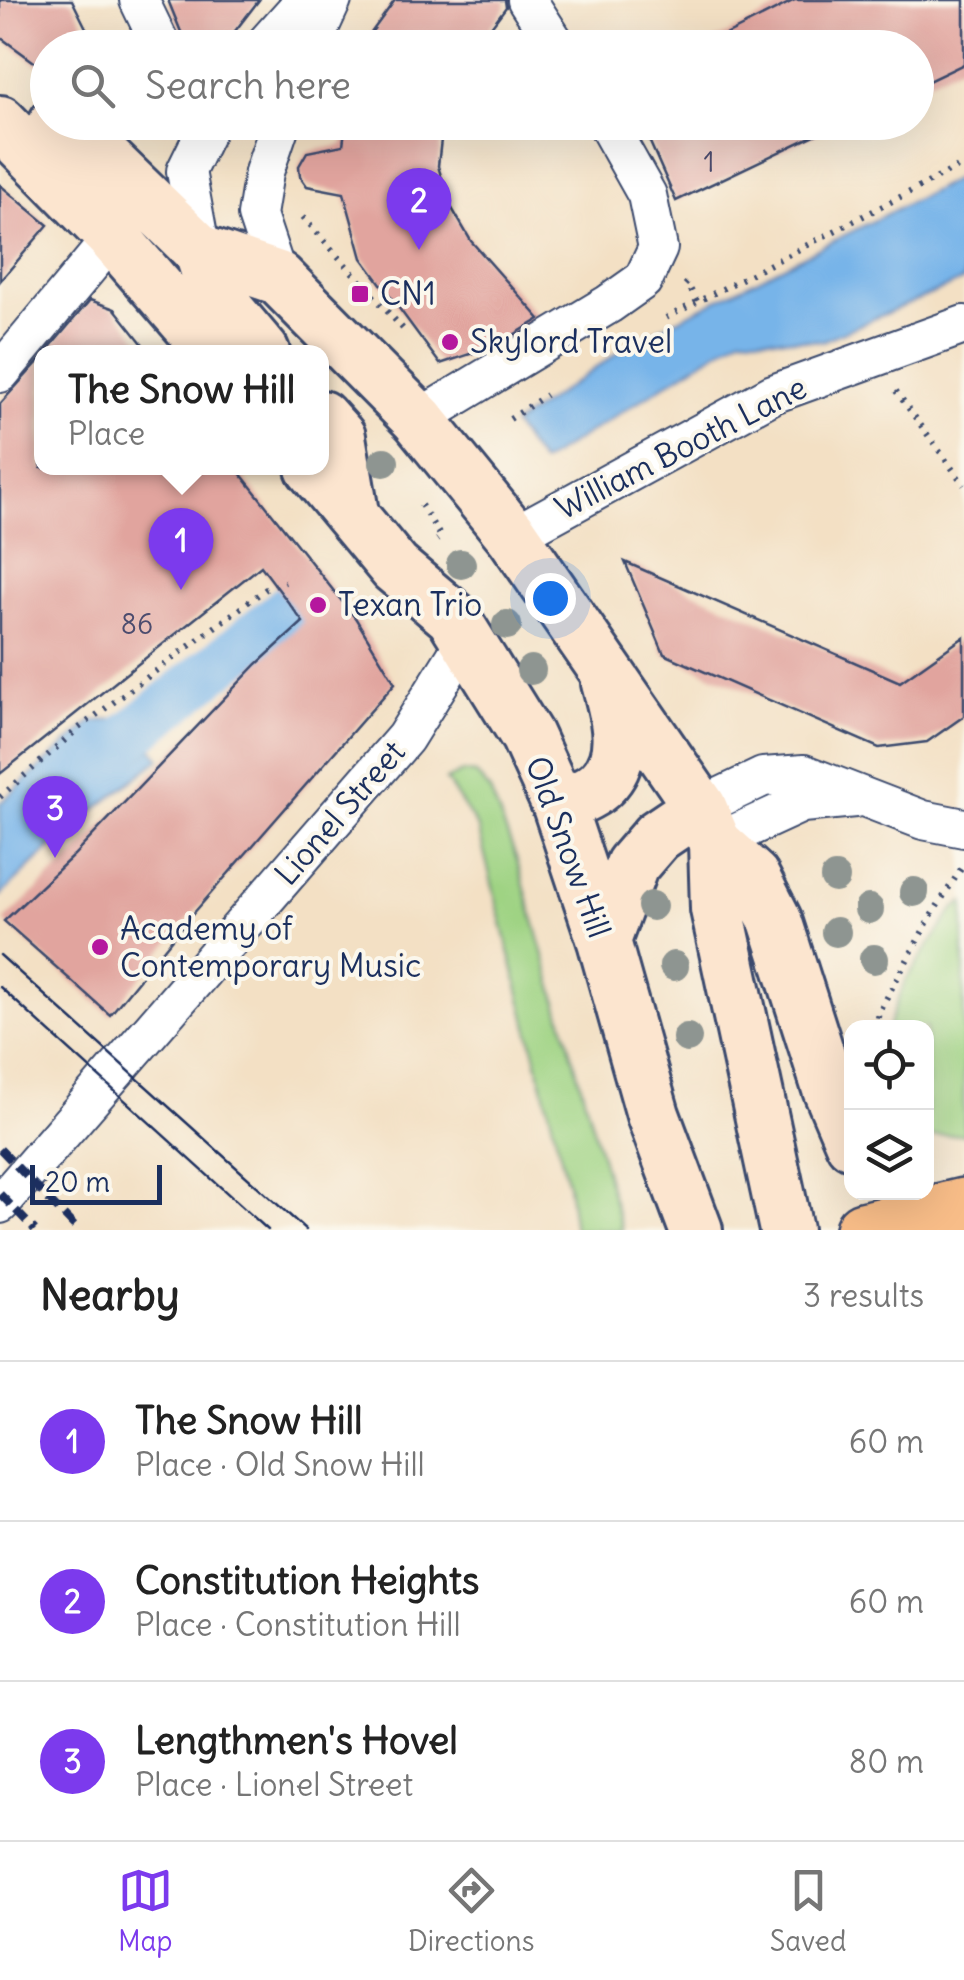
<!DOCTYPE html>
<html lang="en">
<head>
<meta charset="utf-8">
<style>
	body { margin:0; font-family:Delius,sans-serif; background:#f2f2f2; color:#222 }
	.controls { position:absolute; right:30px; bottom:30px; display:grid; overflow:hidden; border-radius:20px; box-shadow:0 10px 40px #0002 }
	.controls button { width:90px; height:90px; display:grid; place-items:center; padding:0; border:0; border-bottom:2px solid #e0e0e0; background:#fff; color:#222; font:50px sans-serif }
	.scale { position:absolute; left:30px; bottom:25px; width:132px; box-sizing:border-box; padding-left:10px; border:5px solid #1b2f5e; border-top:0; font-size:28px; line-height:35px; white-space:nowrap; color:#1b2f5e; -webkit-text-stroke:8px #fbf7ec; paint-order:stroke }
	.you { position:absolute; left:550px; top:598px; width:35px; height:35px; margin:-25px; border:8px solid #fff; border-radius:50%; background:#1a73e8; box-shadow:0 0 0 15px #1a73e833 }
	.badge { display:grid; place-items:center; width:65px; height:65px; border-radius:50%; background:#7c3aed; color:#fff; font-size:32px; font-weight:700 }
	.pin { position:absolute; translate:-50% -82px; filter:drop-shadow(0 2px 5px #0008) }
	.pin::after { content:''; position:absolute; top:52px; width:35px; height:30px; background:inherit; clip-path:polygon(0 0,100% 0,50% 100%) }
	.popup { position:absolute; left:34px; top:345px; width:295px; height:130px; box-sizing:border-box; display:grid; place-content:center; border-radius:20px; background:#fff; filter:drop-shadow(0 2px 8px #0005); font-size:32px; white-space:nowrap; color:#767676 }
	.popup b { font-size:38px; color:#222 }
	.popup::after { content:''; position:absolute; left:50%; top:100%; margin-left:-20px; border:20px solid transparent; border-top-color:#fff }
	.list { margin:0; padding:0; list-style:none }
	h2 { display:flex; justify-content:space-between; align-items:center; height:130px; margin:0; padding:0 40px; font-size:42px }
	h2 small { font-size:32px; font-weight:400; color:#767676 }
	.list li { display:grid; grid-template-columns:65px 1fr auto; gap:30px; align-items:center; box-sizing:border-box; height:160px; padding:0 40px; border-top:2px solid #e0e0e0 }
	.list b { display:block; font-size:38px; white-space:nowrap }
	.list p { margin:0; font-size:32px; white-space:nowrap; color:#767676 }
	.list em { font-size:32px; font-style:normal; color:#767676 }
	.icon { flex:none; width:55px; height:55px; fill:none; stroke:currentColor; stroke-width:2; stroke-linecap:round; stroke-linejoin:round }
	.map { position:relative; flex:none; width:964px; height:1230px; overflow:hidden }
	.search { position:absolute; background:#fff; box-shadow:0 10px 40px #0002; left:30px; right:30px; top:30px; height:110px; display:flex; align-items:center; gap:25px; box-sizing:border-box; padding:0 35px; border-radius:55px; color:#767676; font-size:38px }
	.sheet { height:610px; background:#fff }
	nav { display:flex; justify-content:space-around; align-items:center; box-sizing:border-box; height:140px; border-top:2px solid #e0e0e0; background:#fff; font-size:28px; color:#767676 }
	nav a { display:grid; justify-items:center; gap:5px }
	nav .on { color:#7c3aed }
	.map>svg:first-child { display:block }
	.green { fill:#9fd383; stroke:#5d8170; stroke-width:2.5 }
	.water { fill:#77b4e9; stroke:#4972a4; stroke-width:2.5 }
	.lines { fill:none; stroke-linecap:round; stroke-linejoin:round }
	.canal { stroke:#77b4e9; stroke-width:48 }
	.building { fill:#e1a49e }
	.minor-casing { stroke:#3b4a6d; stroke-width:42 }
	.secondary-casing { stroke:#3b4a6d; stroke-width:58 }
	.trunk-casing { stroke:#3b4a6d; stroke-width:60 }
	.path { stroke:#3b4a6d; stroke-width:6; stroke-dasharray:2.5 8; stroke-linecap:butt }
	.minor { stroke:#fff; stroke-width:38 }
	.secondary { stroke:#fce5cf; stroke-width:52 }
	.trunk { stroke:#f8bd88; stroke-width:55 }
	.tram { stroke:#1b2f5e; stroke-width:2.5 }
	.rail { stroke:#1b2f5e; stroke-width:8; stroke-dasharray:15 8; stroke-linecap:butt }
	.tree { fill:#8e9591 }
	.poi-dot { fill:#b5179e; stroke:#fbf7ec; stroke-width:4 }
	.labels { text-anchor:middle; stroke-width:8; stroke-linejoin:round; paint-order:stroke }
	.number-label { font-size:28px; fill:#4c4c6e }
	.poi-label { font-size:32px; fill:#1b2f5e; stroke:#fbf7ec; text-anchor:start }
	.street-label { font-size:32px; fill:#1b2f5e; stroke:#fbf7ec }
</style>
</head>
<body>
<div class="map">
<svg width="964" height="1230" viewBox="0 0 964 1230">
	<rect width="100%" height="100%" fill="#fbf7ec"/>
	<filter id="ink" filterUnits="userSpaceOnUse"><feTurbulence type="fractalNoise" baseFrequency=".01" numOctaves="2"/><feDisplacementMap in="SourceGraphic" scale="20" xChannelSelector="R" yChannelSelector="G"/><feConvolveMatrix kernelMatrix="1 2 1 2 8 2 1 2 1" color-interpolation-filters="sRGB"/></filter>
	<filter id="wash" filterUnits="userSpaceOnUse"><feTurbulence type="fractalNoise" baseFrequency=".0048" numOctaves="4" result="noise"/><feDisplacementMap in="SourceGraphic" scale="40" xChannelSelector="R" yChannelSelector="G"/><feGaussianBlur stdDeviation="2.25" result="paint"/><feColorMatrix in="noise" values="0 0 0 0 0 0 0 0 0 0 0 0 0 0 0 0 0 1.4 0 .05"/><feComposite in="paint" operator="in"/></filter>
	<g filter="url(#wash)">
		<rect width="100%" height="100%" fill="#f3e0c4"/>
		<path class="green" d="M462,772l14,2 14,17 26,66 106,373h-48l-6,-45 -90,-357 -32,-48z
			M964,902v232l-37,3 -1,-109 -38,-1 17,-46 49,-72z"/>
		<path class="water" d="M964,175v105l-142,61 -80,-5 -201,127 -28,-38 122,-84z
			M154,714l-22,39 3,8 17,-13 8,11 -92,72 -68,65v-93l91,-81z"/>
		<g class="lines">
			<path class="canal" d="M106,755l194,-156"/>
		</g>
		<g id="blocks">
			<path class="building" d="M0,0h72l24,48h-48v24l-48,-35z
				M168,0h91l-34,44 -19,4h-7l-18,-16z
				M395,0h110l1,7 -31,41h-115z
				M795,0h169v64l-48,23v-39h-216z
				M346,122h97l-5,44 12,39 21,36 69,78 -43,26 -57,19 -78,-106 -18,-65 -37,-7 -7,-10 -1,-10 8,-14 36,-7z
				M641,122h201l-166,79z
				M0,185l48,40 -48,56z
				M90,300l25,9 34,43h-103z
				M41,359v109h195l120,151 39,64 -210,240 -75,92 -106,-94 70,-66 183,-191 46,-42 -42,-56 -261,208v-370z
				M625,562l275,120 64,-45v79l-37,26 -48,6 -215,-94z"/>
		</g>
	</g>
	<g filter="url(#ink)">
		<use href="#blocks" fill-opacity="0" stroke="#3b4a6d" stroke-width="2.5"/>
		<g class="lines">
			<g class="minor-casing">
				<path id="minor" d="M139,0l23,48
					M527,0l31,48
					M262,48l43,-48
					M310,48l22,-48
					M201,252l-15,-81 24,-49
					M278,278l-21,-63 7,-43 17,-50
					M0,373l113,-136
					M418,419l191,-115 34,-24 15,-32 -11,-53 -41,-73
					M513,536l260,-142 191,-69
					M700,807l63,-30 41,-3 119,46 41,8
					M715,843l87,-40 53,-5
					M0,1204l405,-466 63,-101"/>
			</g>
			<g class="secondary-casing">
				<path id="secondary" d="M0,122l113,115 100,115
					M56,122l45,33 100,97 77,26 140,141 95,117 187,271 15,36 2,66 69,321
					M201,252l14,43 48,57
					M321,417l18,20 13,76
					M312,468l83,100 58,49 74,119 32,70 45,135 49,174 43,115
					M559,806c13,-6 33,-12 43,-23 27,-27 15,-68 6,-100
					M715,843l38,34 22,43 54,169 23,54
					M604,941l28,-76 25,-29 43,-29"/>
			</g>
			<g class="trunk-casing">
				<path id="trunk" d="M863,1230l101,-24"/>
			</g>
			<path class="path" d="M303,217l101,113
				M685,285l2,-2 10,18
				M666,318l298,-154
				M896,391l68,94
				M510,419l36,-24
				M421,505l20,32 -4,3
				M0,797l79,-69 187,-139 19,-7
				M876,1028l3,-16 52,-96 30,-47"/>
			<use href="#minor" class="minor"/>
			<use href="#secondary" class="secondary"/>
			<use href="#trunk" class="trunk"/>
			<path class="tram" d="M0,955l306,275
				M0,987l268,243"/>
			<path class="rail" d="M0,1149l78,81
				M0,1194l35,36"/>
		</g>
		<g class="tree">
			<circle cx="384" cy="462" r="15"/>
			<circle cx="461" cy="564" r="15"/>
			<circle cx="507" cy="625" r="15"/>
			<circle cx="531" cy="670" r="15"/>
			<circle cx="835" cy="878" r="15"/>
			<circle cx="914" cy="892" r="15"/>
			<circle cx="652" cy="906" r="15"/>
			<circle cx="869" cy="909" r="15"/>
			<circle cx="836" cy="932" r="15"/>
			<circle cx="874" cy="959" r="15"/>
			<circle cx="674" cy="966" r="15"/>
			<circle cx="687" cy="1038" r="15"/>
		</g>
	</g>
	<g class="poi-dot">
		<rect x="350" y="284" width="20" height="20" rx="5"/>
		<circle cx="450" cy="342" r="10"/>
		<circle cx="318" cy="605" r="10"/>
		<circle cx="100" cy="947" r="10"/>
	</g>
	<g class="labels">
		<g class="number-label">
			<text x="709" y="172">1</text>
			<text x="137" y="634">86</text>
		</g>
		<g class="poi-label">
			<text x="380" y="305">CN1</text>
			<text x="470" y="353">Skylord Travel</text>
			<text x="338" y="616">Texan Trio</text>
			<text x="120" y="940">Academy of<tspan x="120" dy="37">Contemporary Music</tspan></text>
		</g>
		<g class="street-label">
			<text transform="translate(681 448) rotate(-27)" y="11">William Booth Lane</text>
			<text transform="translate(340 813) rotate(-49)" y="11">Lionel Street</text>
			<text transform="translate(568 847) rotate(70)" y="11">Old Snow Hill</text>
		</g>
	</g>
</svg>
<div class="controls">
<button><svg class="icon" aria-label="locate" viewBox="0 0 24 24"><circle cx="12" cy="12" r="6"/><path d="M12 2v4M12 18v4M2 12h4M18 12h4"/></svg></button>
<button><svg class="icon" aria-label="layers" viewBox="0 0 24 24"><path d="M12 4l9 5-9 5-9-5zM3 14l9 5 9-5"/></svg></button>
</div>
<div class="scale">20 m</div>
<div class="you"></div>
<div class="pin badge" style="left:181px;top:590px">1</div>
<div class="popup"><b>The Snow Hill</b>Place</div>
<div class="pin badge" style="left:419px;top:250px">2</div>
<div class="pin badge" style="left:55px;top:858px">3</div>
<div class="search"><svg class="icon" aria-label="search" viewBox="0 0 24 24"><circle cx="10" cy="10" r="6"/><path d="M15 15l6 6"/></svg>Search here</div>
</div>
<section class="sheet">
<h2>Nearby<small>3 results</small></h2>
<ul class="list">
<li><span class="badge">1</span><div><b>The Snow Hill</b><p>Place · Old Snow Hill</p></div><em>60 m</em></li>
<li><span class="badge">2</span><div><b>Constitution Heights</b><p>Place · Constitution Hill</p></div><em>60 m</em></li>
<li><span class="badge">3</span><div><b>Lengthmen's Hovel</b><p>Place · Lionel Street</p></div><em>80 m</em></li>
</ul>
</section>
<nav>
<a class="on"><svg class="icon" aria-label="map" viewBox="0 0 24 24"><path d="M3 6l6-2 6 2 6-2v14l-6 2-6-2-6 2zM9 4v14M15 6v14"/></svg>Map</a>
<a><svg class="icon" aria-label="directions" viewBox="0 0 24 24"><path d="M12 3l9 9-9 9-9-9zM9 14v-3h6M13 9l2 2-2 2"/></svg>Directions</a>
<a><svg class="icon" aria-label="saved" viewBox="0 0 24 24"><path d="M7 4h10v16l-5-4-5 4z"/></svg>Saved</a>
</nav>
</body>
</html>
